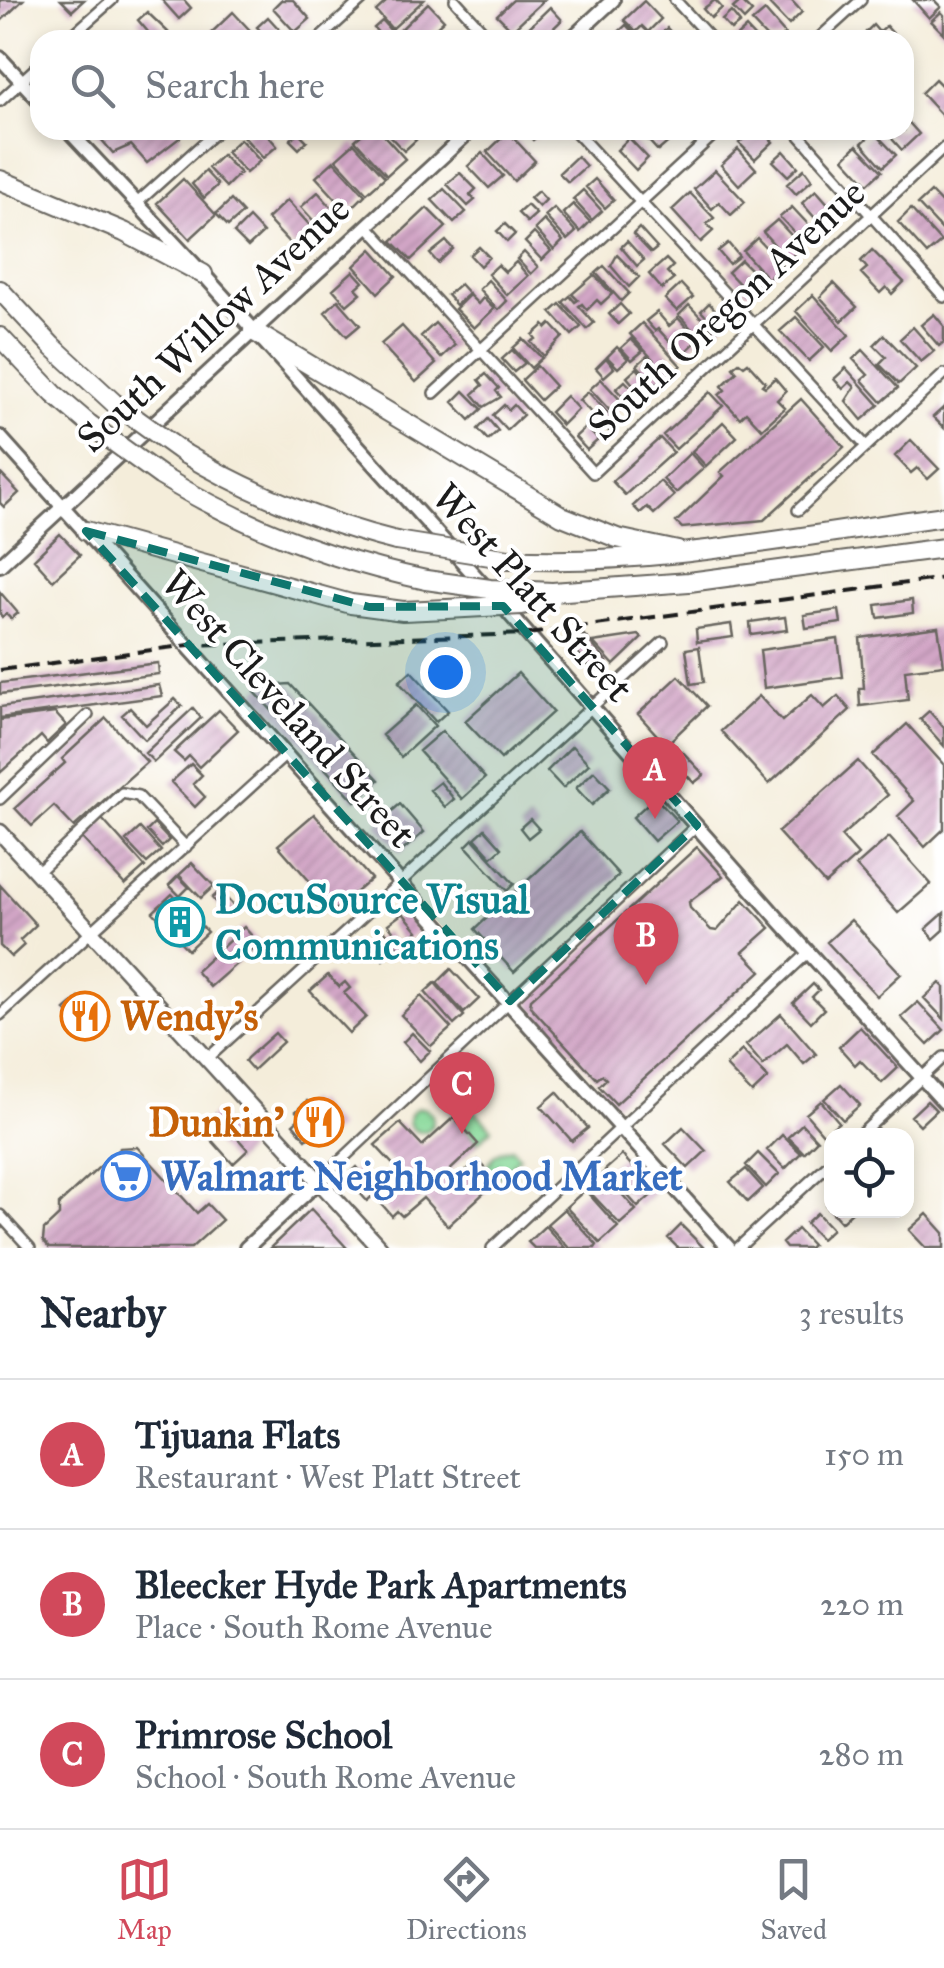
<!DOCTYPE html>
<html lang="en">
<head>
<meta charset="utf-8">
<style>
	body { margin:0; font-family:"IM FELL Great Primer",serif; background:#f6f6f7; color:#1f2937 }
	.controls { position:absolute; right:30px; bottom:30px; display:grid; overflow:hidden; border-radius:20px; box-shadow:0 5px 15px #0003 }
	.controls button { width:90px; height:90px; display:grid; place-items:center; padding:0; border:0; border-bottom:2px solid #e0e1e3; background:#fff; color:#1f2937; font:50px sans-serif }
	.you { position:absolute; left:445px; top:672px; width:35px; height:35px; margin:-25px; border:8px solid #fff; border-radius:50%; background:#1a73e8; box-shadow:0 0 0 15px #1a73e833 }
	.badge { display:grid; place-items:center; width:65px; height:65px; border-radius:50%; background:#d1495b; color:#fff; font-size:32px; font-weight:700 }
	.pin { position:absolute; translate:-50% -82px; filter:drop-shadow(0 2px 5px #0008) }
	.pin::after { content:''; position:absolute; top:52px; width:35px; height:30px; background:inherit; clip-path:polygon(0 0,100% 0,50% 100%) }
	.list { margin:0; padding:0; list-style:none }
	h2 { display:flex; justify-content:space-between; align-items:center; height:130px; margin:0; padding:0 40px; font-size:42px }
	h2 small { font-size:32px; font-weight:400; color:#747a83 }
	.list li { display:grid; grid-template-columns:65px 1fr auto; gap:30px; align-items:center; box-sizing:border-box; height:150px; padding:0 40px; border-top:2px solid #e0e1e3 }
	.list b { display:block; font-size:38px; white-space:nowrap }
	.list p { margin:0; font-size:32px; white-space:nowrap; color:#747a83 }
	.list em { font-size:32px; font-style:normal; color:#747a83 }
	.icon { flex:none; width:55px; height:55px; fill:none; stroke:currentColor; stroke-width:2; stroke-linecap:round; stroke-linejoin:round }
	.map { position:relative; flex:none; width:944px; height:1248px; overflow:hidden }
	.search { position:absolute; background:#fff; box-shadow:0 5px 15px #0003; left:30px; right:30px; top:30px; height:110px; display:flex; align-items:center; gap:25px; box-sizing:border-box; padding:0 35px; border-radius:30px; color:#747a83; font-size:38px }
	.sheet { height:580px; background:#fff }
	nav { display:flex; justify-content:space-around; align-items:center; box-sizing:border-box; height:140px; border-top:2px solid #e0e1e3; background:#fff; font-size:28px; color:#747a83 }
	nav a { display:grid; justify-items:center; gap:5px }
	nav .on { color:#d1495b }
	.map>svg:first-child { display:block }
	.grass { fill:url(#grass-tufts); stroke:#527a5b; stroke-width:2.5 }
	.building { fill:url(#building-hatch) }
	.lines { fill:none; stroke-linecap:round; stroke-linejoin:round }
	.street-casing { stroke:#68655e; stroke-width:14 }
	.secondary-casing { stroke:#68655e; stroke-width:18 }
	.primary-casing { stroke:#68655e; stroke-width:19 }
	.highway-casing { stroke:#68655e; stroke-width:22 }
	.street { stroke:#fff; stroke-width:9 }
	.secondary { stroke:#fff; stroke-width:12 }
	.primary { stroke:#fff; stroke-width:14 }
	.highway { stroke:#fff; stroke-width:18 }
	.rail { stroke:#1c1c1c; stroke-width:4; stroke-dasharray:15 8; stroke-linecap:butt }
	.highway-bridge-casing { stroke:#68655e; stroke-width:22; stroke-linecap:butt }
	.highway-bridge { stroke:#fff; stroke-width:18 }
	.marked { fill:#0f766e; fill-opacity:0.2; stroke:#0f766e; stroke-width:8; stroke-dasharray:20 12; stroke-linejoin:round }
	.labels { text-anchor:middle; stroke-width:8; stroke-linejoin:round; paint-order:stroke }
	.street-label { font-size:40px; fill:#1c1c1c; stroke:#fff }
	.culture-label { font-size:40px; font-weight:bold; fill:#0d838f; stroke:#fff; text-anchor:start }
	.food-label { font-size:40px; font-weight:bold; fill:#c56008; stroke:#fff; text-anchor:start }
	.shop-label { font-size:40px; font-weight:bold; fill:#366cbe; stroke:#fff; text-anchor:start }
</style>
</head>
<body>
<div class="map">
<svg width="944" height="1248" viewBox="0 0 944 1248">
	<defs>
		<pattern id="grass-tufts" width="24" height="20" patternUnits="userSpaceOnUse" patternTransform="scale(2.5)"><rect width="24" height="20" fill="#88d99a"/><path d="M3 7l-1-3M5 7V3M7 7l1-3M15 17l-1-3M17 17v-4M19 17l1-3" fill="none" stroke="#75ba84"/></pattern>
		<pattern id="building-hatch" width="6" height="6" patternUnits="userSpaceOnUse" patternTransform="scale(2.5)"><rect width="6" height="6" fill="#d2a6c6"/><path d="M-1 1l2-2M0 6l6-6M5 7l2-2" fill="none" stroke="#b48eaa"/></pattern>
	</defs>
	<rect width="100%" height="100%" fill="#fff"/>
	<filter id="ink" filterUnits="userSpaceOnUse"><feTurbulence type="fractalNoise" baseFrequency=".01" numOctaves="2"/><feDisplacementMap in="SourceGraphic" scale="20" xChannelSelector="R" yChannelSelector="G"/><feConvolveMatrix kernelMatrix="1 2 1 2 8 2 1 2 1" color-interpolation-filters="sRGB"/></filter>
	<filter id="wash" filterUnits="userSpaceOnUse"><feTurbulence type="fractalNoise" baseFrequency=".0048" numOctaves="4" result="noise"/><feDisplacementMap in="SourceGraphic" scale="40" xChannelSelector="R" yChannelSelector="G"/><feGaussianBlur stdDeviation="2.25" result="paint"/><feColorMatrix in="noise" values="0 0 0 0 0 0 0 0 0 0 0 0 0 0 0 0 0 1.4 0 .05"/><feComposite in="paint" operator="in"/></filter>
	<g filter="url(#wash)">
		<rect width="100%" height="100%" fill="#f4edda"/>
		<path class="grass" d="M467,1102l25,27 -14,13 -24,-28z
			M409 1120a12 12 0 1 1 24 0a12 12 0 1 1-24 0Z
			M512,1148l8,9 -23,21 -11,-9c4,-13 13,-18 26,-21z"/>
		<g id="blocks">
			<path class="building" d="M0,0h23l-23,22z
				M61,0h23l-12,11z
				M162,0h22l7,8 -12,11z
				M281,0h12l17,19 -15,13 -22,-24z
				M388,0h36l-32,29 -16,-18z
				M513,0h31l-32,30 -15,-15z
				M715,0l7,8 -11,10 -8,-9z
				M776,0h15l11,12 -13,13 -19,-20z
				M913,0h21l7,7 -12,11z
				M644,1l17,18 -13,13 -6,-6 -6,6 -12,-12z
				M741,1l11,11 -8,8 -11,-12z
				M428,3l16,17 -22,20h-21l-5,-6z
				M550,7l12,13 -21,20h-21l-2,-2z
				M765,11l20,23 -6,6h-10l-17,-18z
				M147,12l21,20 -9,8h-4l-17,-20z
				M233,12l26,28h-43l-6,-6z
				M731,12l9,11 -9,7 -9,-10z
				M941,12l3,3v19l-13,-13z
				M268,17l21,23h-20l-12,-13z
				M382,21l17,19h-14l-11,-12z
				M626,25l14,15h-30z
				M873,25l6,7 7,-6 13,14h-25l-8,-8z
				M667,28l11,12h-24z
				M746,28l11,12h-24z
				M935,79l9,9v30l-23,-25z
				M904,117l15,17 -17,16 -18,-20h20z
				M98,130h78l6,6 -35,27 -16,-18 -18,8 -18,-21z
				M250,130h13l14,16 -14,12 -20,-22z
				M367,130h12l26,29 -18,16 -32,-35z
				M384,130h22l10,10 -12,11z
				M524,130h21l-12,10z
				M639,130h37l3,3 -21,18z
				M753,130h9l11,12 -18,17 -16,-16z
				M298,132l9,9 -8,8 -9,-9z
				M508,132l27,29 -21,20 -27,-29z
				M874,132l22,23 -13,12 -21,-24z
				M629,138l19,20 -12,12 -19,-20z
				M240,139l20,22 -14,12 -20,-21z
				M354,143l31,34 -18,16 -31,-34z
				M857,145l25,26 -14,13 -24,-26z
				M738,149l18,20 -17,16 -18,-20z
				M784,151l14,16 -10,9 -15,-15z
				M482,153l21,23 -14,12 -21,-22z
				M222,155l18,18 -14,14 -18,-19z
				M577,156l9,10 -18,16 -9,-9z
				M334,161l31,34 -17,17 -32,-35z
				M804,169l8,11 -16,14 -9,-10z
				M715,170l30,32 -14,13 -12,-13 -7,7 -18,-20z
				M205,171l13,14 -14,13 -12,-14z
				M460,173l16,16 -6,6 5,5 -7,6 -21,-22z
				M183,179l33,36 -26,24 -33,-36z
				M595,179l19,21 -9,8 -19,-21z
				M444,189l22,23 -12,11 -22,-23z
				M583,190l19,21 -10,9 -19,-21z
				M816,190l20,23 -14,13 -20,-23z
				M538,191l8,9 -7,7 -9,-9z
				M318,192l22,25 -16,15 -23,-25z
				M931,192l13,14v26l-26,-28z
				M690,193l24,25 -7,6 6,7 -12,11 -29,-32z
				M231,200l12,13 -15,13 -12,-12z
				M287,200l27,30 -20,18 -27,-29z
				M573,204l17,18 -10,10 -17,-19z
				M527,205l9,9 -9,8 -9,-9z
				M792,207l24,26 -12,10 -24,-26z
				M427,208l19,19 -35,33 -19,-19z
				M554,208l22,24 -9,8 -22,-24z
				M911,209l30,33 -14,12 -29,-32z
				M249,218l14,15 -15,14 -14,-14z
				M544,220l19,21 -9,9 -19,-21z
				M777,220l25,27 -14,13 -25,-28z
				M505,224l10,10 -8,8 -10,-11z
				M639,228l18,20 -6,5 -18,-19z
				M534,233l17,18 -9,9 -17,-18z
				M757,238l25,27 -14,14 -25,-28z
				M446,241l7,8 -15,14 -8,-9z
				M627,241l17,19 -7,6 -16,-19z
				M728,243l11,13 -10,8 -11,-13z
				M479,247l10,10 -9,9 -10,-11z
				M372,249l24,27 -18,17 -24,-27z
				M872,250l32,32 -12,12 -6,-7 -6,6 -19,-20 6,-5 -6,-7z
				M524,252l14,15 -7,7 -14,-15z
				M617,255l22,22 -10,10 -18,-21z
				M666,259l7,7 -6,6 7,7 -12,10 -13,-15z
				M741,260l21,21 -13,13 -21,-22z
				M516,262l12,14 -21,19 -19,-21 10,-9 7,7z
				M604,266l25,27 -8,8 -25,-28z
				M353,271l10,11 -7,6 5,5 -14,12 -14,-16z
				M594,275l18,19 -11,10 -4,-4 -10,10 -5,-6 -3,2 15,17 -7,6 -24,-27 7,-6 5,6 3,-2 -6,-6z
				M488,280l19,21 -9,9 -19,-21z
				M834,283l23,24 -15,14 -22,-24z
				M460,284l9,10 -13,11 -9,-10z
				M681,284l12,13 -16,14 -12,-12z
				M469,295l9,9 5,-6 11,11 -20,19 -19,-19z
				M813,295l36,40 -17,16 -36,-40z
				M338,300l22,25 -13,11 -22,-24z
				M709,303l17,18 -8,8 -17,-18z
				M560,304l21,23 -9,8 -21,-23z
				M620,304l9,10 -11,10 -9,-10z
				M689,305l24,25 -11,10 -23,-25z
				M657,312l12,14 9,-8 20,22 -16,15 -24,-26 -3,2 -9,-10z
				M934,314l10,12v16l-5,4 -18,-21z
				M796,317l28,30 -15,14 -29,-30z
				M435,323l20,22 -14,13 -20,-22z
				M642,323l39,43 -12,11 -39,-43z
				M551,324l12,13 -19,19 -13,-14 5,-3 -3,-4 11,-10 3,3z
				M402,326l34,38 -20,18 -35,-38z
				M913,327l21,24 -13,11 -21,-23z
				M884,335l32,33 -17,16 -20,-20 7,-7 -12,-12z
				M523,339l19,19 -11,10 -18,-20z
				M631,339l12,12 -11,9 -11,-12z
				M617,347l11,12 -10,9 -11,-11z
				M512,350l13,13 -11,9 -12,-13z
				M863,350l35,38 -16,14 -20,-22 6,-5 -15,-16z
				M647,356l18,21 -9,8 -19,-20z
				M606,358l8,10 -10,9 -8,-9z
				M739,362l5,4 4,-3 17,19 -3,3 3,2 10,-9 11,13 -9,9 8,8 -23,21 -16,-17 -6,6 -21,-23 6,-5 -3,-4 15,-14 -4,-5z
				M537,366l18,20 -15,14 -18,-20z
				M637,368l16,20 -10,8 -16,-19z
				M846,368l33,37 -17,15 -16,-19 9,-14 -5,-5 -7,7 -9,-10z
				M486,374l13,14 -3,3 5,6 -17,10 -11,-13 10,-9 -4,-5z
				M601,379l23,25 -11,10 -23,-25z
				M625,381l16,17 -9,8 -16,-17z
				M464,391l18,18 -12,11 -17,-18z
				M588,392l29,31 -8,8 -30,-31z
				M710,392l13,14 -47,43 -13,-14z
				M566,396l12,13 -16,16 -12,-13z
				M801,399l43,48 -80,73 -82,8 -6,-6 48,-46 -4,-4z
				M504,405l5,5 5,-5 9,10 -16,15 -14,-15z
				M944,407v21l-11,-11z
				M488,419l10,12 -10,9 -10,-11z
				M723,422l14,15 -31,29 -14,-15z
				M586,427l12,13 -11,10 -12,-13z
				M660,438l13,14 -48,43 -13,-14z
				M911,440l28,29 -11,10 -11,-11 -6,5 -16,-17z
				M690,453l14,15 -28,25 -13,-14z
				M0,473l19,20 -15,14 -4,-4z
				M660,481l14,15 -20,18 -7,-7 -7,6 -7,-7z
				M60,534l20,21 -27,25 -19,-21z
				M0,592l18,21 -7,6 -5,-5 -4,3 -2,-3z
				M912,600l1,13 -35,5 -2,-13z
				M839,610l2,13 -35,5 -2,-13z
				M785,617l2,13 -36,5 -1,-13z
				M731,624l2,13 -36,5 -1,-13z
				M938,627l6,38 -39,5 3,30 -48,6 -1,-18h5l-4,-50z
				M584,635l23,27 -12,11 -23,-27z
				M639,635l3,3 -28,27 -21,-23z
				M838,639l5,38 -79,11 -4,-38z
				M699,647l5,35 -13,2 -5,-35z
				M158,663l1,11 -159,20v-11z
				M411,671l37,40 -12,11 -37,-40z
				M518,673l35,39 -52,47 -36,-38z
				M679,676l28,30 -41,39 -28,-31z
				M290,684l89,96 -24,21 -100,-109 7,-6z
				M159,685l3,11 -162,22v-11z
				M812,695l12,13 14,-12 12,14 -81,74 -48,-53 38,-35 23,25z
				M175,699l7,7 -37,34 -23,-25 8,-7 16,17z
				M416,705l19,21 -34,31 -19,-22z
				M193,708l8,10 -47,44 -9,-9z
				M219,710l19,20 -39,37 -10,-11 -5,5 -10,-9z
				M929,711l15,17v18l-24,-27z
				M55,713l11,12 -19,18 -6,-7 -41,37v-53z
				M106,718l41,44 -73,65 -20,-21 -22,20 -17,-18 50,-45 -3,-4z
				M907,724l37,41v64l-19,18 -27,-31 16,-15 -41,-46z
				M442,731l43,47 -23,21 -43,-48z
				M572,746l17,18 -26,24 -16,-17z
				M682,751l22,24 -10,8 -21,-23z
				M858,761l30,34 -47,41 17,19 -33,29 -47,-52z
				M191,764l11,11 -9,9 12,13 -10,10 -24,-25z
				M594,771l16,17 -18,17 -16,-17z
				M440,782l14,17 -9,8 -15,-17z
				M655,797l22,24 -23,20 -21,-24z
				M400,804l24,28 -24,21 -24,-28z
				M314,814l57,65 -36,31 -57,-65z
				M102,819l43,48 -20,18 -44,-48z
				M530,819l9,10 -11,9 -8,-10z
				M154,824l15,16 -7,7 -15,-16z
				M140,828l21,23 -14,12 -21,-22z
				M485,829l17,19 -10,9 -17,-19z
				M580,832l39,43 -105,97 -39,-43z
				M889,837l42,47 -33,29 -42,-47z
				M473,839l41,45 -7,7 -41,-45z
				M697,847l26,29 -34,26 1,6 21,22 6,1 27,-31 26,28 -27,24 18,19 -145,133 -17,-18 7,-7 -4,-4 -5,4 -67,-73 1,-7z
				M192,863l22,23 -13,12 -22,-23z
				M178,876l11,11 -9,9 -11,-11z
				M0,885l36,40 -16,15 4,5 -13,12 -11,-11z
				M220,891l16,18 -8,7 -16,-18z
				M172,894l35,38 -19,18 -35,-38z
				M403,913l15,18 -15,12 -15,-19z
				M944,913v17l-10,9 -8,-10z
				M851,920l50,54 -24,22 -50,-54z
				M244,927l15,17 -49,43 -14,-16z
				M385,931l13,17 -15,12 -13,-17z
				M451,969l28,30 -15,14 -27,-30z
				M328,975l11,12 6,-5 5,6 -6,5 22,24 -17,16 -39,-42z
				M435,983l29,33 -10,9 -29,-33z
				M940,983l4,4v32l-20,-21z
				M813,984l6,6 -7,7 12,12 -13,13 -18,-19z
				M421,996l30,32 -20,18 -30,-31z
				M79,998l29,28 -16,15 -8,-9 3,-3 -22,-19z
				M918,1002l26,28 -16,15 -27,-28z
				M781,1014l35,40 -12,10 -17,-20 -24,21 -17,-20z
				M860,1027l38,41 -16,15 -22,-23 -5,5 -16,-18z
				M275,1033l8,9 -30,28 -8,-9 2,-3z
				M412,1033l18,18 -10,10 -17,-19z
				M742,1050l26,28 -16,15 -26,-27z
				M841,1084l19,21 -17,15 -19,-21z
				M458,1091l8,9 -14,13 -9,-10z
				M557,1092l31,36 -16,13 -31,-35z
				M307,1101l3,3 4,-3 24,27 -15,13 -9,-9 -8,7 -13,-15 8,-7 -5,-6z
				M821,1101l18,21 -15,13 -18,-21z
				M927,1101l9,9 -16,15 -9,-9z
				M215,1113l33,37 -15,14 -33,-37z
				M454,1117l24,27 -31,29 8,8 23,-21 19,21 -49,45 -25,-28 -21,18 -5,-5 -5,5 -13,-15 4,-5 -4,-4 21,-20 -25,-27 25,-22 22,23z
				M802,1124l15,16 -13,13 -16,-16z
				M683,1127l23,24 -18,17 -23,-24z
				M782,1135l19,18 -16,16 -18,-19z
				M137,1147l60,66 10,-9 15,16 -31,28h-142l-6,-7 1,-11 15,-14v-12l61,-56z
				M758,1153l21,21 -13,13 -20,-22z
				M622,1155l33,37 -17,15 -33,-37z
				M357,1167l21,24 -11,10 -21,-24z
				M746,1169l17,19 -15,14 -18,-20z
				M603,1173l33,37 -16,14 -34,-36z
				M585,1190l33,37 -18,16 -34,-36z
				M831,1200l1,10h22l-13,12 -15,-17z
				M311,1209l36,39h-77z
				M564,1209l33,36 -2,3h-26l-22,-24z
				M817,1213l15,16 -11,10 -15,-16z
				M927,1214l17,19v15h-18l-17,-18z
				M681,1225l23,23h-26l-10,-10z
				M545,1226l20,22h-31l-6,-6z
				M797,1229l15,16 -3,3h-23l-4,-5z"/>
		</g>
	</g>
	<g filter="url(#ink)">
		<use href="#blocks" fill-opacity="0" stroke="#68655e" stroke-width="2.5"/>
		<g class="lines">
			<g class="street-casing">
				<path id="street" d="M455,0l36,40
					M675,0l37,40
					M67,40l45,-40
					M318,40l44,-40
					M817,40l44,-40
					M0,101l40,-37
					M574,130l292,316
					M795,130l149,167
					M137,203l81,-73
					M367,225l226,248 351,-325
					M434,393l285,-263
					M798,510l146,-136
					M0,799l88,-84
					M37,873l85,-80 16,3 48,51
					M0,1015l287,-261
					M207,1059l456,-417
					M859,1136l85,-79
					M319,1181l378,-356
					M0,1215l30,33
					M492,1248l316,-295
					M738,1248l94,-87"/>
			</g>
			<g class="secondary-casing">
				<path id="secondary" d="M570,40l43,-40
					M0,58l40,43
					M68,130l135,144 284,315
					M0,437l729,811
					M0,565l471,-435
					M500,603l280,318 164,181
					M246,1248l73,-67"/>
			</g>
			<g class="primary-casing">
				<path id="primary" d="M0,832l380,416"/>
			</g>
			<g class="highway-casing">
				<path id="highway" d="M0,180l124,52 79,42
					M0,290l52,56 62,57
					M253,331l309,185 55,22 61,13
					M0,337l54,57 35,30
					M185,454c66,39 135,68 211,87
					M161,476c83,51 170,84 265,104
					M86,531l265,73 52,7 44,-2
					M509,559c140,8 295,-24 435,-43
					M552,592l137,-10 255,-34"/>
			</g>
			<use href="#street" class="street"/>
			<use href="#secondary" class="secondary"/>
			<use href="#primary" class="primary"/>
			<use href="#highway" class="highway"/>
			<path class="rail" d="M0,670l189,-25 339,-11 416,-56"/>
			<g class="highway-bridge-casing">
				<path id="highway-bridge" d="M114,403l71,51
					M89,424l72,52
					M396,541l113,18
					M426,580l64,9 62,3
					M447,609l75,-4 29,-6"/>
			</g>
			<use href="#highway-bridge" class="highway-bridge"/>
		</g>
	</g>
	<path class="marked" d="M86,531l283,76 134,-1 194,219 -187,176z"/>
	<defs>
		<g id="building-ring" transform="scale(2.5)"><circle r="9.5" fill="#fff" stroke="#0f9aa8" stroke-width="1.5"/><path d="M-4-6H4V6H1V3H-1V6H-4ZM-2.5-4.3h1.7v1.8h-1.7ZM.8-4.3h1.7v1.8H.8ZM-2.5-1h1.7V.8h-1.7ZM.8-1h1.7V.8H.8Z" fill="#0f9aa8"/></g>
		<g id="restaurant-ring" transform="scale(2.5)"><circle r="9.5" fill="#fff" stroke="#e8710a" stroke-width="1.5"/><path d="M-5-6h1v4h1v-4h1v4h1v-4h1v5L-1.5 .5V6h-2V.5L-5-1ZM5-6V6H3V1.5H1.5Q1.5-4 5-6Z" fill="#e8710a"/></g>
		<g id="supermarket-ring" transform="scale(2.5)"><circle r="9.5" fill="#fff" stroke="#3f7fe0" stroke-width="1.5"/><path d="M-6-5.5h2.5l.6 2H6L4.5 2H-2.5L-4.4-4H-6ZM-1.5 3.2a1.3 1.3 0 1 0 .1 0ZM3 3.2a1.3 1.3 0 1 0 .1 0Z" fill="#3f7fe0"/></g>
	</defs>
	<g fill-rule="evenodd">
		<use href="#building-ring" x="180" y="922"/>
		<use href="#restaurant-ring" x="85" y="1016"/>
		<use href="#restaurant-ring" x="319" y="1122"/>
		<use href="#supermarket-ring" x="126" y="1176"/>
	</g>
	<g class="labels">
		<g class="street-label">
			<text transform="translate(726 309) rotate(-43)" y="14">South Oregon Avenue</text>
			<text transform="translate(213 323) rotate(-43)" y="14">South Willow Avenue</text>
			<text transform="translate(533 592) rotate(48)" y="14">West Platt Street</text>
			<text transform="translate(289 708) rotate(48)" y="14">West Cleveland Street</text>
		</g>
		<g class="culture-label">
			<text x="215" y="913">DocuSource Visual<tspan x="215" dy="46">Communications</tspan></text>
		</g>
		<g class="food-label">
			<text x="120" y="1030">Wendy's</text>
			<text x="284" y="1136" text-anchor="end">Dunkin'</text>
		</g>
		<g class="shop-label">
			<text x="161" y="1190">Walmart Neighborhood Market</text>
		</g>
	</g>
</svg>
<div class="controls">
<button><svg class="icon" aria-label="locate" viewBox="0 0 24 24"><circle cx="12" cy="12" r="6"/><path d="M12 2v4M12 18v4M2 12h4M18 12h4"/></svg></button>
</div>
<div class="you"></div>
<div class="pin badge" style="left:655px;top:819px">A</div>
<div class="pin badge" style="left:646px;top:985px">B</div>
<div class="pin badge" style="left:462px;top:1134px">C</div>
<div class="search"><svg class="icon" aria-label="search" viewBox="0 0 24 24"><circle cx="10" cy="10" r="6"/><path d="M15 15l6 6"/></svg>Search here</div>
</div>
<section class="sheet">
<h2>Nearby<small>3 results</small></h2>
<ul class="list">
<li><span class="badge">A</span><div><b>Tijuana Flats</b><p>Restaurant · West Platt Street</p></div><em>150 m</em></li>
<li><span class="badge">B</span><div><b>Bleecker Hyde Park Apartments</b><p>Place · South Rome Avenue</p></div><em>220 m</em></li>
<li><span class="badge">C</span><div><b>Primrose School</b><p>School · South Rome Avenue</p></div><em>280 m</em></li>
</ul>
</section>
<nav>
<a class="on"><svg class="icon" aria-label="map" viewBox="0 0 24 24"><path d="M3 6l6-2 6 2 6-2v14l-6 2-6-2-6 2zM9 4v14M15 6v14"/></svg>Map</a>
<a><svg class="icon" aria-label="directions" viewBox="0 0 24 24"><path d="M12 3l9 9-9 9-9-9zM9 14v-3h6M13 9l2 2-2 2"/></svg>Directions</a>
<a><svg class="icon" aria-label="saved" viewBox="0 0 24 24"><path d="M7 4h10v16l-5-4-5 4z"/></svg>Saved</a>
</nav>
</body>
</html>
